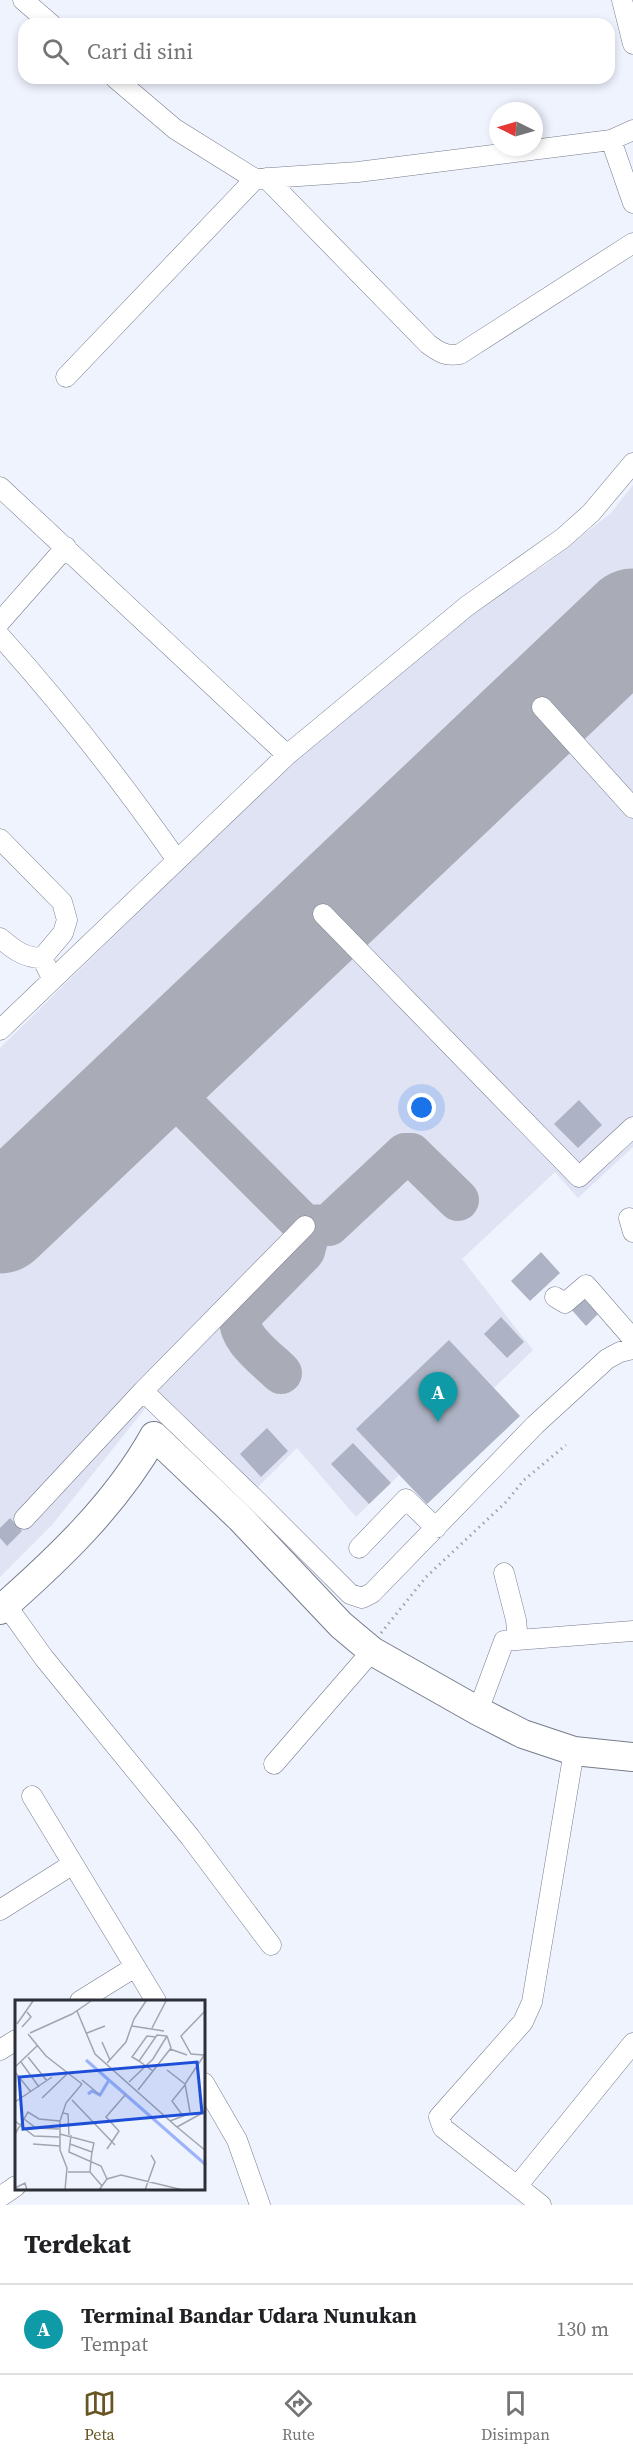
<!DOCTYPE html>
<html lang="id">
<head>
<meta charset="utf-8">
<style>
	body { margin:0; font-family:"Source Serif 4",serif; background:#f6f6f6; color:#202124 }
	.compass { position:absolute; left:489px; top:102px; width:54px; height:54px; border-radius:50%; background:#fff; box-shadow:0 3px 9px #0003; rotate:275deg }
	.you { position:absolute; left:422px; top:1108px; width:21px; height:21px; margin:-15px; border:4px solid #fff; border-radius:50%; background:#1a73e8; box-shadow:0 0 0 9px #1a73e833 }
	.badge { display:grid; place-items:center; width:39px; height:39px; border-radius:50%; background:#675623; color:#fff; font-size:20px; font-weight:700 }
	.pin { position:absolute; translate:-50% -50px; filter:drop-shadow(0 2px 3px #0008) }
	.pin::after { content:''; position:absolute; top:32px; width:21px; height:18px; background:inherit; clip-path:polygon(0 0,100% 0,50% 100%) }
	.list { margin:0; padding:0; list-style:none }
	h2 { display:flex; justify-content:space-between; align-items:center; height:78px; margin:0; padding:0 24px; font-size:26px }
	h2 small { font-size:20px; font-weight:400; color:#757577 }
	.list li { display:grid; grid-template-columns:39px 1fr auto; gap:18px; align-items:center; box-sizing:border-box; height:90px; padding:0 24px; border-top:2px solid #e0e0e0 }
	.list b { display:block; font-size:22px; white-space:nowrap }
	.list p { margin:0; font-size:20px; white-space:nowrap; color:#757577 }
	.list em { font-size:20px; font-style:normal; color:#757577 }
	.icon { flex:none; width:33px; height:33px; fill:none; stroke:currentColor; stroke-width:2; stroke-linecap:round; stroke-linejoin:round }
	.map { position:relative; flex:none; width:633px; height:2205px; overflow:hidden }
	.search { position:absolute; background:#fff; box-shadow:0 3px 9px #0003; left:18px; right:18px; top:18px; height:66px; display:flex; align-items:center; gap:15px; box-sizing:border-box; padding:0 21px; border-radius:18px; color:#757577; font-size:22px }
	.sheet { height:168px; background:#fff }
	nav { display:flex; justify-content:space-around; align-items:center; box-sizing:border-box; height:84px; border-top:2px solid #e0e0e0; background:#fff; font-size:16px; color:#757577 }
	nav a { display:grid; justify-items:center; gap:3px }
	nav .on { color:#675623 }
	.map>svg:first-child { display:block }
	.built { fill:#dfe3f3 }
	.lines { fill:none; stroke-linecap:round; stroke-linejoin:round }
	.taxiway { stroke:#a9acb6; stroke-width:42 }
	.runway { stroke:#a9acb6; stroke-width:105 }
	.building { fill:#adb3c4 }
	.minor-casing { stroke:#767c8c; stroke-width:21 }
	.highway-casing { stroke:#767c8c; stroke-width:30 }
	.path { stroke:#a0a3ad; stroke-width:3; stroke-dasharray:1.5 4.5; stroke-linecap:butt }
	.minor { stroke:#fff; stroke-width:20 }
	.highway { stroke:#fff; stroke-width:28 }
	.inset-river { fill:none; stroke:#9cb3fa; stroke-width:3 }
	.inset-road { fill:none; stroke:#a1a5ae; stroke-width:1.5 }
	.view { fill:#1d4ed8; fill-opacity:0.15; stroke:#1d4ed8; stroke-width:3 }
	.inset-edge { fill:none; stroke:#2d2f36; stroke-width:3 }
</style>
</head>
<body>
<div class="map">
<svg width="633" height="2205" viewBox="0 0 633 2205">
	<rect width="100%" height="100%" fill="#eff3fe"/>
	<path class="built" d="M633,485v662l-55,51 -23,-26 -93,87 71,91 -39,38 26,28 -93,88 -28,-29 -43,42 -59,-69 -55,55 -95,-97 -95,119 -52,52v-529l278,-273 184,-159 83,-51 66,-52z"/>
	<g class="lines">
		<path class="taxiway" d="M179,1052l-3,27 4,22
			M130,1098l22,-2 28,5 125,125 2,14 -3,11 -63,64c-6,22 25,43 40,58
			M305,1226l24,-1 76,-71h6l47,46"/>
		<path class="runway" d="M0,1221l633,-600"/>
	</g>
	<path class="building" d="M579,1100l23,25 -24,23 -24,-24z
		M541,1252l19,21 -30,28 -19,-20z
		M582,1297l16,17 -12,12 -16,-18z
		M501,1317l23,25 -17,16 -23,-24z
		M449,1340l71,76 -93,88 -71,-75z
		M267,1428l21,23 -27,26 -21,-23z
		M353,1443l38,40 -22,21 -38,-40z
		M10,1518l12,13 -15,15 -7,-8v-10z"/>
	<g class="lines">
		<g class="minor-casing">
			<path id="minor" d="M23,0l28,24
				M622,0l11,44
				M115,78l60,51 80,50 103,-7 253,-32
				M633,130l-22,10 22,63
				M266,178l162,166c11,8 18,13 32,10l173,-111
				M66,377l189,-198
				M0,487l287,268
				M0,622l66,-75
				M0,636c64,71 122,146 177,224
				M542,707l91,101
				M0,839l62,63 5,18 -4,13 -21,25 10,20
				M323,914l256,263 54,-50
				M0,938c13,11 24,20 42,20
				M0,1030l287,-275 180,-149 96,-68 28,-25 42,-50
				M629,1218l4,14
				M555,1297l10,6 21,-18 47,54
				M143,1391l114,110 93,93 12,4 10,-5 163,-168 72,-66 13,-7 13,-3
				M24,1519l119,-128 162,-165
				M359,1548l47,-49 30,29
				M504,1573l12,47 2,20
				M6,1605l38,53 146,179 81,108
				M478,1711l26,-70 129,-10
				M274,1764l98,-113
				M32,1796l124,205
				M0,1910l73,-46
				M80,2001l55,-34
				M0,2050l16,-10
				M204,2083l33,57 23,65
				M518,2185l115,-142
				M0,2197l16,-11
				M541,2205l-98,-77 -4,-11 84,-95 9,-20 42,-251"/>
		</g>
		<g class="highway-casing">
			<path id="highway" d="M154,1436l86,82 101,107 31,26 106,60 45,23 51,17 59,6
				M0,1610c58,-51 116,-106 154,-174"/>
		</g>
		<path class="path" d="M381,1633l45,-56 80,-75 18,-22 42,-35"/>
		<use href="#minor" class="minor"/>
		<use href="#highway" class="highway"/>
	</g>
	<g transform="translate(15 2000)">
		<rect width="190" height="190" fill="#eff3fe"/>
		<path class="inset-river" d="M71,60l120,105M73,94l4,-3 8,4 9,-15"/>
		<path class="inset-road" d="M62,11l18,43 82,73 29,-16M2,24l16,-23M117,26l32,5M7,27l9,-10 -4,-5M137,28l14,-27M15,33l42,-19 19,-13M72,33l18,-7M13,34l18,22 36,28M87,42l8,18M155,49l17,6M189,55l-13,-1 -10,-18 25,-26M13,57l19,24M124,61l-7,-4 15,-21 9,1M6,62l18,25M92,63l19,-21 8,-23 12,-18M0,67l23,-22M152,70l18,14M138,71l-14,-10 18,-26 10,1M0,72l16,20M67,80l18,15M114,82l24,-23 14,-23M123,90l33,-42 -4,-12M27,98l25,-24M57,100l43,45M0,102l37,-25M175,112l-5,-28 20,-30M48,113l5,1 1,21M168,116l-11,-15 13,-16M9,119l12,9 23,1M0,121l19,15 25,1M155,121l21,-8M162,127l29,24M0,134l13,-22 11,7 21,2M45,134l34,9 -2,9M56,135l-2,17 32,14 6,13M18,144l27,2M55,144l22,8 -1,8M92,149l12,-18 -13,-14 20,-23M53,172h22l1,-12M75,172l12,14M0,188l10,-5 2,7M50,190l2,-22 -7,-18v-29l6,-18 16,-19M84,190l8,-11 14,-4 62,15M130,190l10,-28 -4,-7"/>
		<path class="view" d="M182,62l5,51 -179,16 -4,-52z"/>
		<rect width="190" height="190" class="inset-edge"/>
	</g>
</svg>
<svg class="compass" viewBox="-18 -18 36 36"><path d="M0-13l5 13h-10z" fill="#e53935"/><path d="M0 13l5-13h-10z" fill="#757577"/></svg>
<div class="you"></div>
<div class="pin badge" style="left:438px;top:1422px;background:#0f9aa8">A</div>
<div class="search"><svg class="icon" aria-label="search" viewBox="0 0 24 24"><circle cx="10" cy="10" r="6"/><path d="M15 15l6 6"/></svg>Cari di sini</div>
</div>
<section class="sheet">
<h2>Terdekat<small></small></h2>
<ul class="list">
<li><span class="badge" style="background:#0f9aa8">A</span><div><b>Terminal Bandar Udara Nunukan</b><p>Tempat</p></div><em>130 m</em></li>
</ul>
</section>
<nav>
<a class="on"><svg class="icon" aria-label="map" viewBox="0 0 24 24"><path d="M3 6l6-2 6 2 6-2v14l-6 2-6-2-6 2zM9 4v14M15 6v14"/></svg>Peta</a>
<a><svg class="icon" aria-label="directions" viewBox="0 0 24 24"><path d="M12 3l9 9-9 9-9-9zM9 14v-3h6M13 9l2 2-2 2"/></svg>Rute</a>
<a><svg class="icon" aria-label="saved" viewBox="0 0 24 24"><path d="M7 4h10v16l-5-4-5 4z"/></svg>Disimpan</a>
</nav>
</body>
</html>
